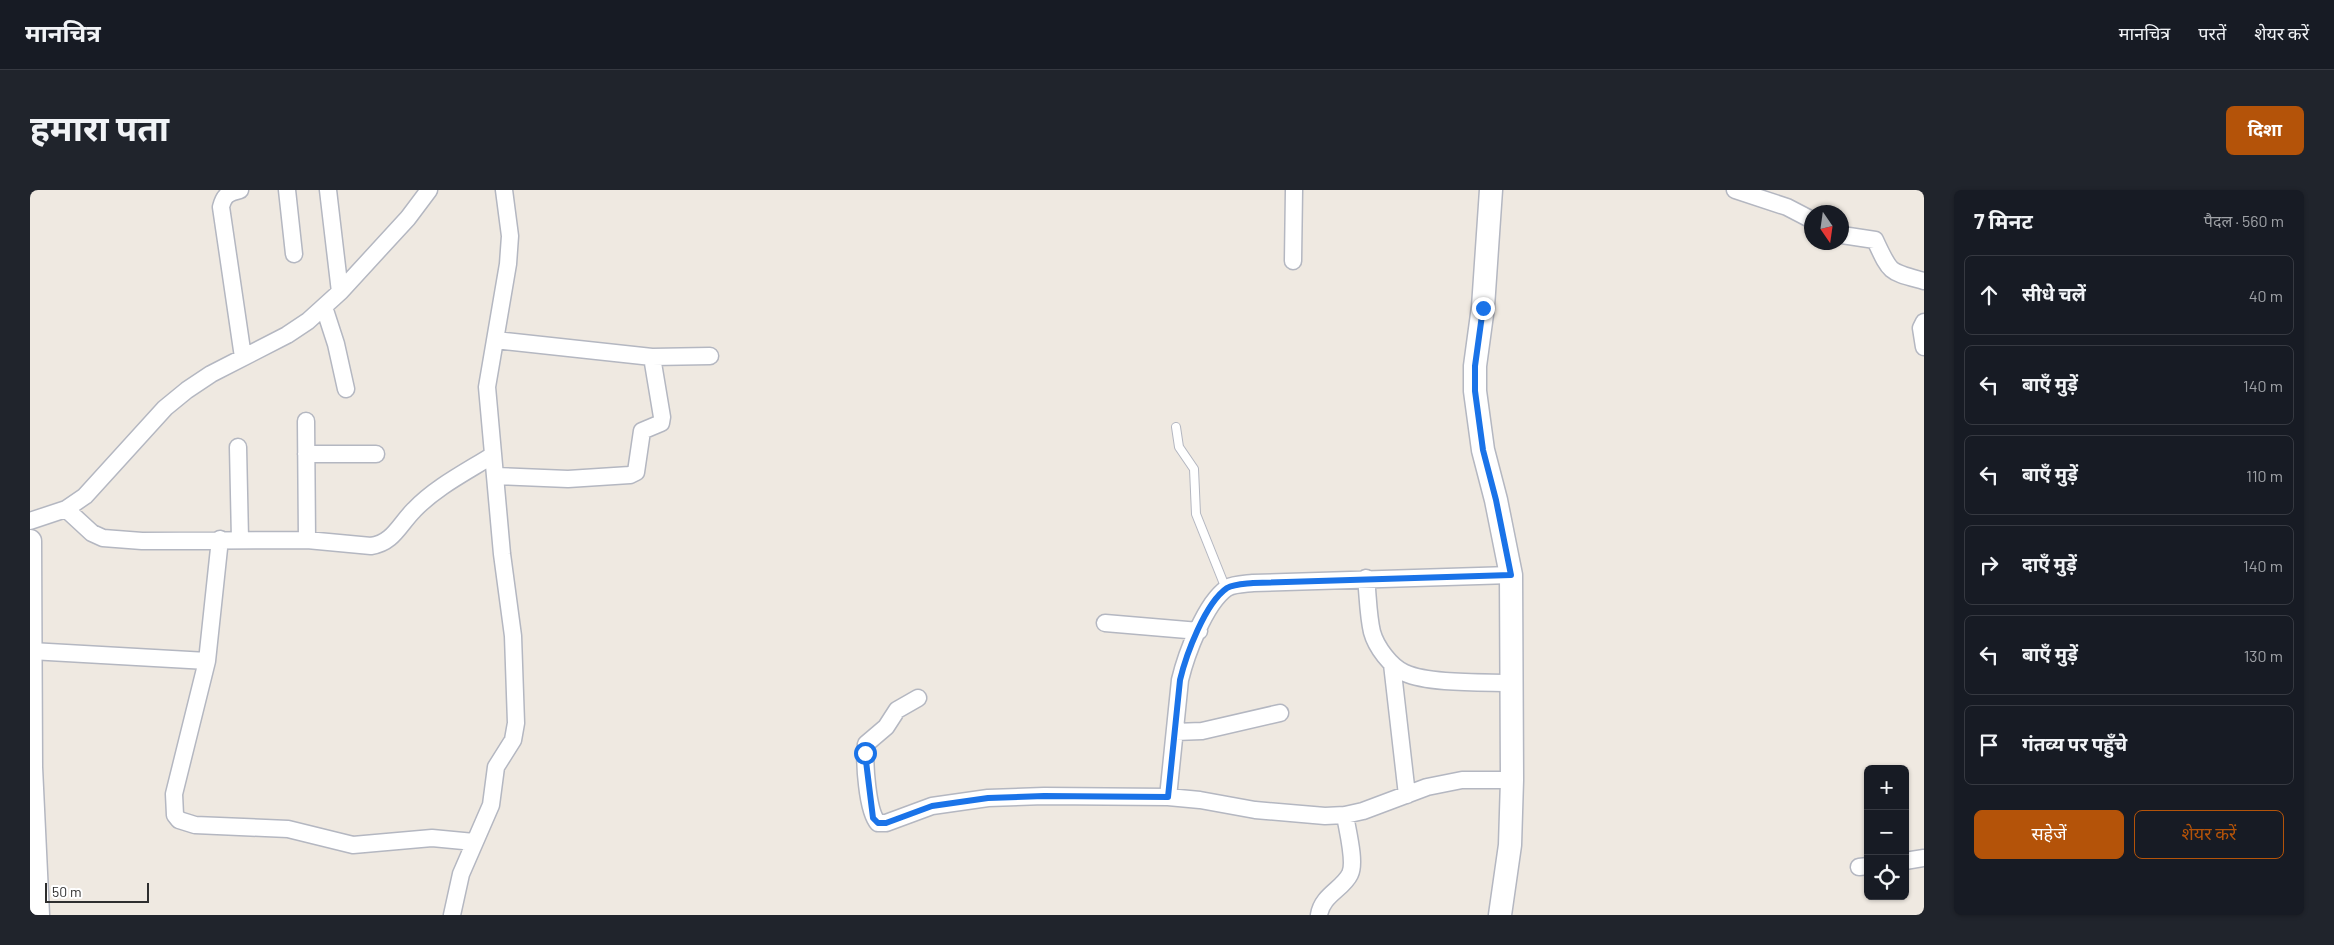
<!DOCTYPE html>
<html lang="hi">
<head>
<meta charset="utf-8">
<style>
	body { margin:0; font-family:Barlow,"Noto Sans Devanagari",sans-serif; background:#20242c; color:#f1f3f6 }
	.controls { position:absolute; right:15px; bottom:15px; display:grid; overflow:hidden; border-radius:8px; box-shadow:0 1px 4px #0004 }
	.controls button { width:45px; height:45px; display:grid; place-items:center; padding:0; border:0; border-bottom:1px solid #363941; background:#171b24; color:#f1f3f6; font:25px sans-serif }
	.compass { position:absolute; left:1774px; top:15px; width:45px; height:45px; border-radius:50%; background:#171b24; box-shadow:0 1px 4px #0004; rotate:167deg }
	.scale { position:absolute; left:15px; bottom:12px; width:104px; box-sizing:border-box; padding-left:5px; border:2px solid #2e2e2e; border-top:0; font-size:14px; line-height:18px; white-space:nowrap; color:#2e2e2e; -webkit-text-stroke:4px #fff; paint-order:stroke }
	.stop { position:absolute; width:15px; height:15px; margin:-11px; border:4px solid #1a73e8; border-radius:50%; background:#fff }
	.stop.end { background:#1a73e8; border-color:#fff; box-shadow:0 1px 5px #0008 }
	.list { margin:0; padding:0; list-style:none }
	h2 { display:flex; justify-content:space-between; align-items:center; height:65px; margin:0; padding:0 20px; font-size:21px }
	h2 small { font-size:16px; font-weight:400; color:#9ea1a6 }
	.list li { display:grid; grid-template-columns:32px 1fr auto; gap:15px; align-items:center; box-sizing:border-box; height:80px; margin:0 10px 10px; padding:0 10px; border:1px solid #363941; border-radius:8px }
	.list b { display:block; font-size:19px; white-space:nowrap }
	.list em { font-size:16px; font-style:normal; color:#9ea1a6 }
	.actions { display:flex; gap:10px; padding:15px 20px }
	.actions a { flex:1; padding:11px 0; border:1px solid #b45309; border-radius:8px; text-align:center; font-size:18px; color:#b45309 }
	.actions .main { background:#b45309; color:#fff }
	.icon { flex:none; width:28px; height:28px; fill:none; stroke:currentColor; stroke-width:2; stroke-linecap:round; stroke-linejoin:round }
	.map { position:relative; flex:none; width:1894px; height:725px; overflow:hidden; border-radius:8px }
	header { display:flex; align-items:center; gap:30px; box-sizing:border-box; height:70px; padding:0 25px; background:#171b24; border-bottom:1px solid #363941 }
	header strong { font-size:24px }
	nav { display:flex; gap:28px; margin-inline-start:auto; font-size:18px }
	.intro { display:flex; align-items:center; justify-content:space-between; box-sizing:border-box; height:120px; padding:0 30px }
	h1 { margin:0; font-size:35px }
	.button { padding:12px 22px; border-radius:8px; background:#b45309; color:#fff; font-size:18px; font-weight:700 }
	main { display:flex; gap:30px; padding:0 30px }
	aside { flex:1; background:#171b24; border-radius:8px; box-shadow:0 1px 4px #0004 }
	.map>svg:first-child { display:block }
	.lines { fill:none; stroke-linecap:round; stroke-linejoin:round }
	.lane-casing { stroke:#b4b7c1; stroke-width:10 }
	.street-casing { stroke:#b4b7c1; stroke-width:19 }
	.secondary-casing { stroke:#b4b7c1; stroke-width:25 }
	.lane { stroke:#fff; stroke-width:8 }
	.street { stroke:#fff; stroke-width:16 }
	.secondary { stroke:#fff; stroke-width:22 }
	.route { stroke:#1a73e8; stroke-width:6 }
</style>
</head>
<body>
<header>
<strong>मानचित्र</strong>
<nav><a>मानचित्र</a><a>परतें</a><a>शेयर करें</a></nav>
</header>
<div class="intro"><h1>हमारा पता</h1><a class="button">दिशा</a></div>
<main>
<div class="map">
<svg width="1894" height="725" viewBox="0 0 1894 725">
	<rect width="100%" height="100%" fill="#efe9e1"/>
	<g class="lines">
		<g class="lane-casing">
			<path id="lane" d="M1146,237l3,20 15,22 2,45 30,75"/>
		</g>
		<g class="street-casing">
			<path id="street" d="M210,0c-12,3 -16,5 -19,17l22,150
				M257,0l7,64
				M298,0l12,102
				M1705,0l52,17 25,13
				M1812,45l33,5c16,34 13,31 49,41
				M1263,71l1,-71
				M294,117l12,37 10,45
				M1894,132l-3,6 3,19
				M465,150l157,17 58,-1
				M276,231l1,119
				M208,257l2,92
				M276,264h70
				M465,286l73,3 62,-4 6,-3 6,-41 19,-8 1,-6 -10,-60
				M36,319l26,24 11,5 39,3 165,-1 64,6c22,-3 28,-21 43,-36 22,-23 52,-38 79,-55
				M0,331l36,-12 19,-13 80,-88 22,-18 24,-16 76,-39 21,-14 32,-29 68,-74 21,-28
				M190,349l-13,122 -33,133 1,21 4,5 16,5 93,4 65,16 79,-7 42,4
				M1336,388c2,18 2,37 6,54 4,15 19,35 33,41 24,11 79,9 107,10
				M1075,433l94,8
				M1,461l176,10
				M1362,474l15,131
				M888,508l-21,12 -11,17 -20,17c-2,17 1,67 12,79h8l46,-17 56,-8 56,-2 124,1 32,3 55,10 70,6 20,-1 18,-4 64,-24 35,-7h50
				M1145,542l27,-1 78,-18
				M1138,607l12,-117c6,-25 25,-77 47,-92 7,-4 18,-4 26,-5l258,-8
				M1875,671l19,-3
				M1829,677l9,-1
				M422,725l9,-41 30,-69 5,-38 17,-27 3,-17 -3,-87 -11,-82 -15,-167 21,-123 2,-28 -6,-46
				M1289,725c3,-20 24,-26 31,-41 6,-12 -3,-45 -5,-59"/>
		</g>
		<g class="secondary-casing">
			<path id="secondary" d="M1461,0l-8,117 -8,59v25l8,59 13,50 15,75 1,205 -2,65 -10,70
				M0,351l1,226 7,148"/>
		</g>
		<use href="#lane" class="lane"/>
		<use href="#street" class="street"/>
		<use href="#secondary" class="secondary"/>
	</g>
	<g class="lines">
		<path class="route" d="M835,563l8,65 5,5h8l46,-17 56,-8 56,-2 124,1 12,-117c6,-25 25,-77 47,-92 7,-4 18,-4 26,-5l258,-8 -15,-75 -13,-50 -8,-59v-25l8,-58"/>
	</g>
</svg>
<div class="controls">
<button>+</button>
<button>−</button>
<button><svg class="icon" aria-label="locate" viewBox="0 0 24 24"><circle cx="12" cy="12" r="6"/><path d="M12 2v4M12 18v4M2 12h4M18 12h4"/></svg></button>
</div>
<svg class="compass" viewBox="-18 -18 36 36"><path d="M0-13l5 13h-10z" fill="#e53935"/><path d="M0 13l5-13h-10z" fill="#9ea1a6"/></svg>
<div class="scale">50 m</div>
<div class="stop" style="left:835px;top:563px"></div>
<div class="stop end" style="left:1453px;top:118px"></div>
</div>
<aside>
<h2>7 मिनट<small>पैदल · 560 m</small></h2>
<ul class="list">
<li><svg class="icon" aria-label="ahead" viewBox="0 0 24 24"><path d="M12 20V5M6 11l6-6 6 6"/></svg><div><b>सीधे चलें</b></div><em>40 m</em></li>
<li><svg class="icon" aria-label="left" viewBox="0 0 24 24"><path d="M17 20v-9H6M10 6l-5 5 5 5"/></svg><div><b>बाएँ मुड़ें</b></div><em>140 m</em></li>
<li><svg class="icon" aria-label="left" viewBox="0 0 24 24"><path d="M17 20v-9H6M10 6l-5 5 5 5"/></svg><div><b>बाएँ मुड़ें</b></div><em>110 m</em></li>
<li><svg class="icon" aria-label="right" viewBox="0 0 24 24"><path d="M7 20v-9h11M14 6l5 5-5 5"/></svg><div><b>दाएँ मुड़ें</b></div><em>140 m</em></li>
<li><svg class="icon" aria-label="left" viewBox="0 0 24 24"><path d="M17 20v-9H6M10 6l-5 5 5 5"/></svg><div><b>बाएँ मुड़ें</b></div><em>130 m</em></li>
<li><svg class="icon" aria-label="arrive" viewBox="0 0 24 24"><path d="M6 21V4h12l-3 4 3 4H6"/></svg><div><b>गंतव्य पर पहुँचे</b></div></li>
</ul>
<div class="actions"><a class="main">सहेजें</a><a>शेयर करें</a></div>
</aside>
</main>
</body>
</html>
